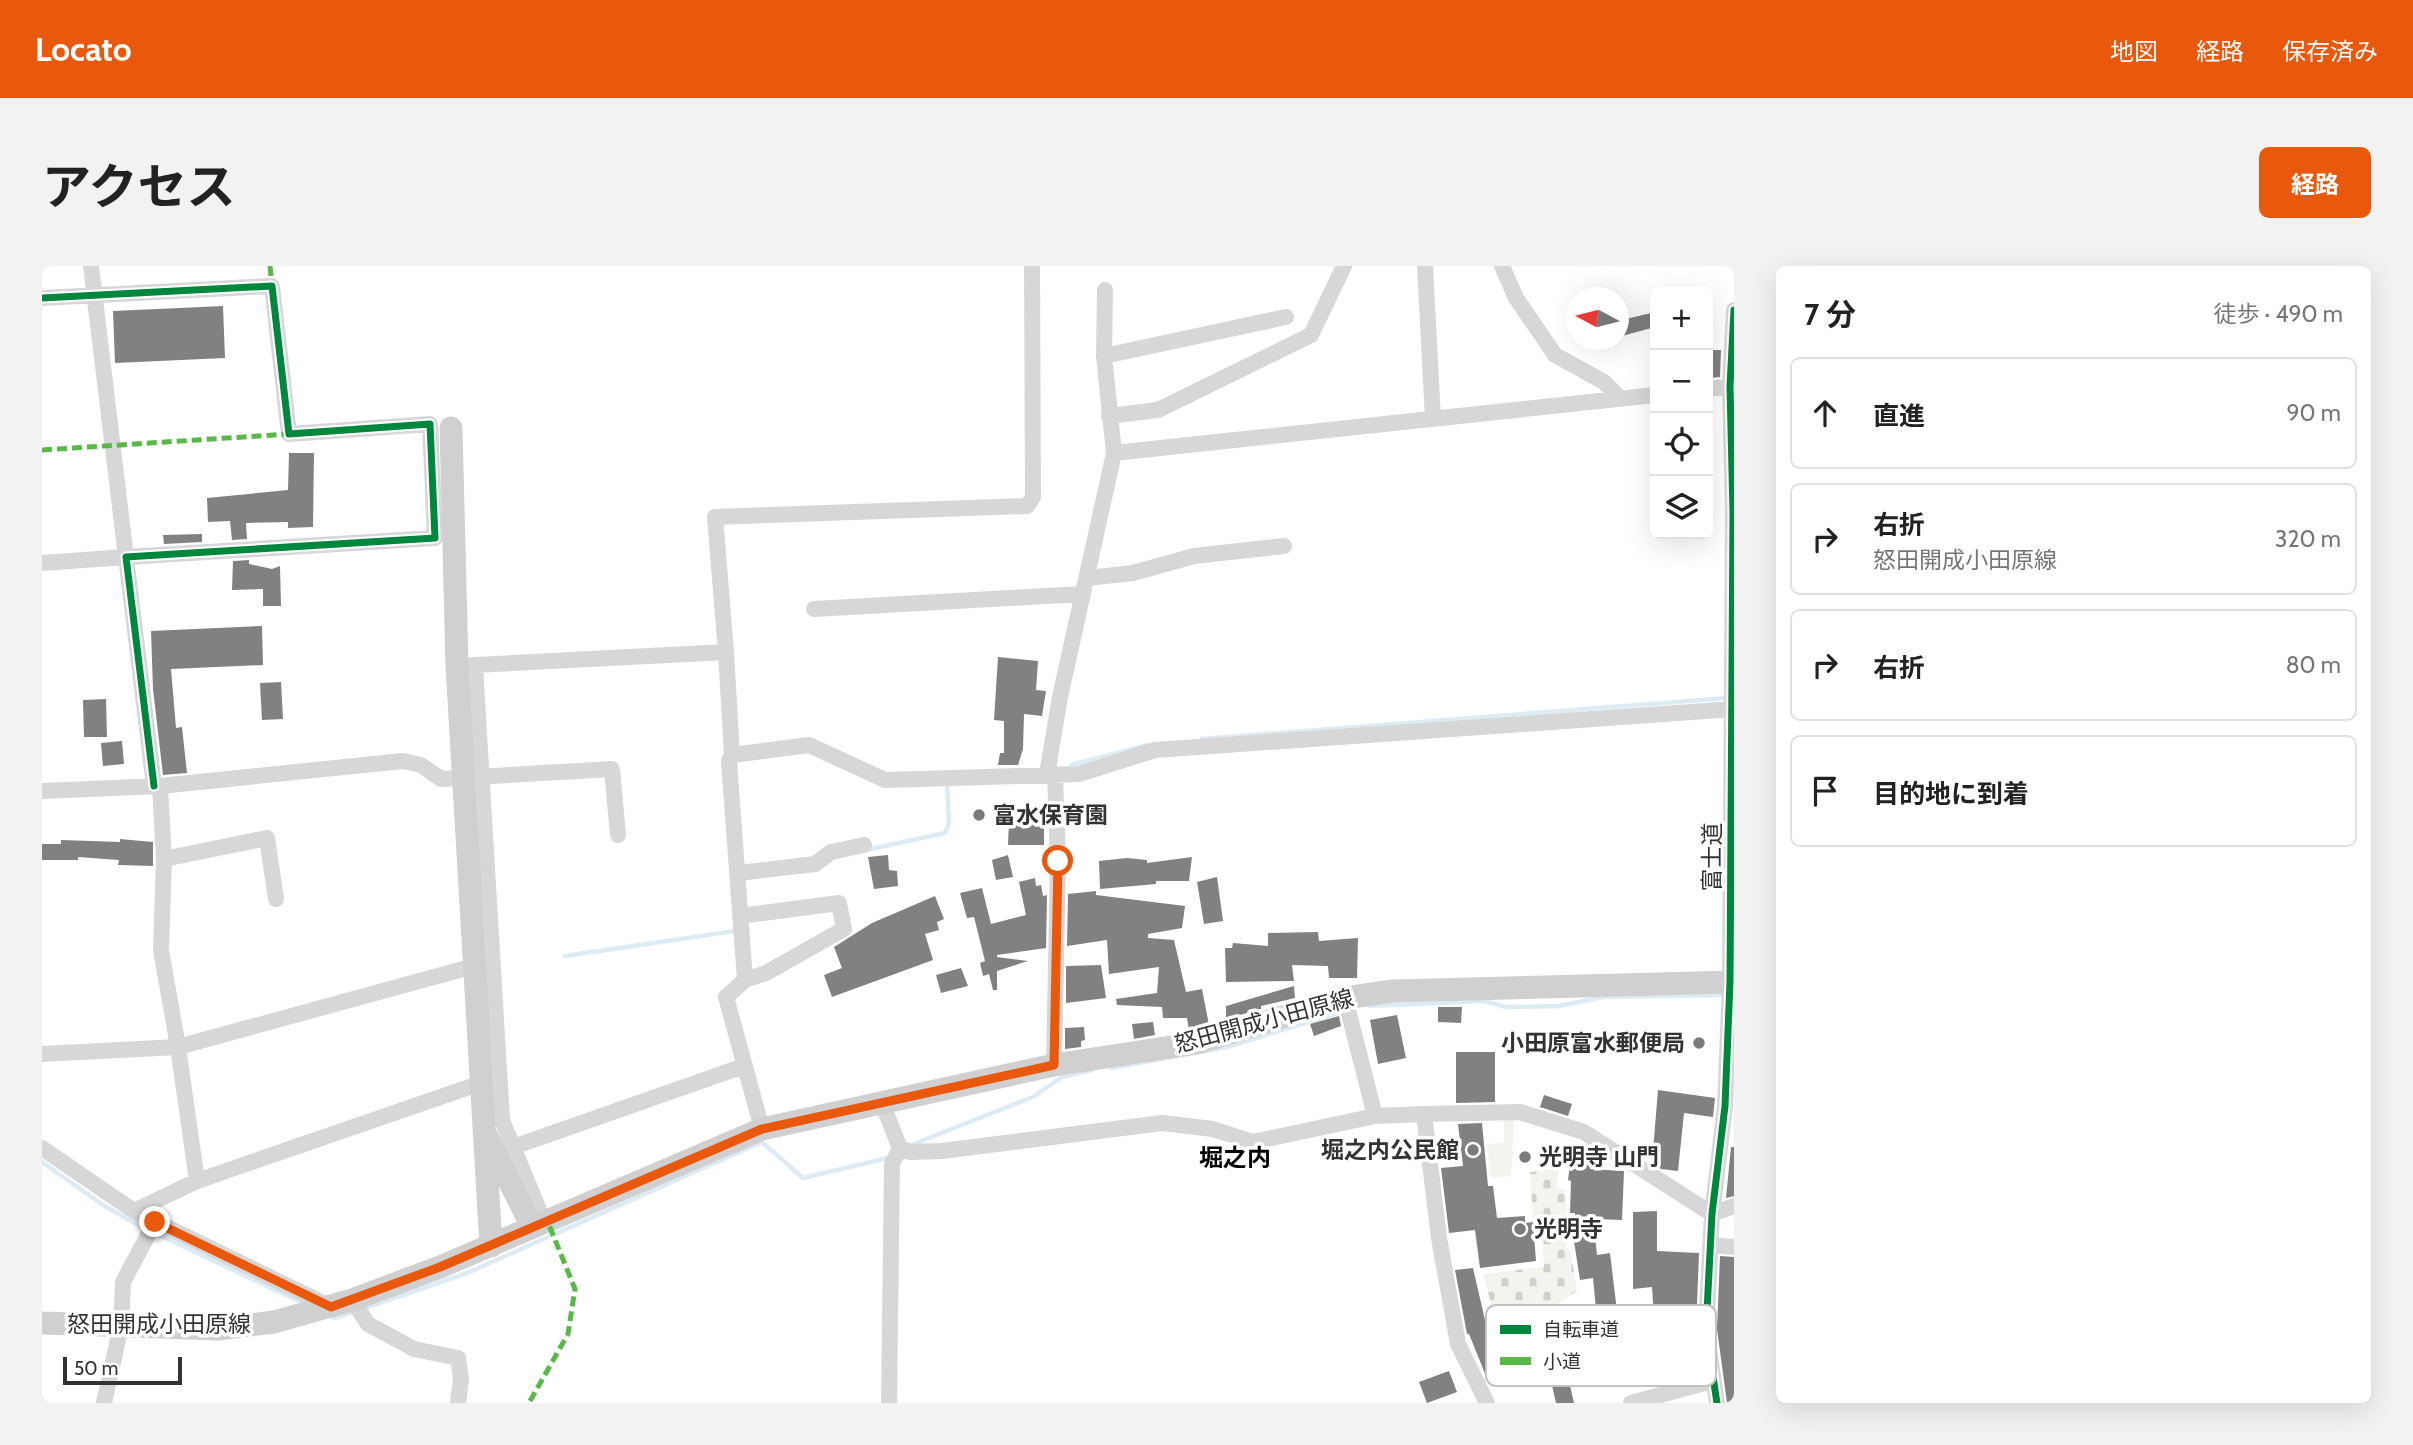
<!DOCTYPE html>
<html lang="ja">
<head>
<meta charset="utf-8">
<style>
	body { margin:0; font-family:Cabin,"Noto Sans JP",sans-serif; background:#f2f2f2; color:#222 }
	.controls { position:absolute; right:21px; top:21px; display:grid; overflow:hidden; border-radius:10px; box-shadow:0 7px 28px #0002 }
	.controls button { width:63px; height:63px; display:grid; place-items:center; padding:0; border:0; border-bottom:2px solid #e0e0e0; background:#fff; color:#222; font:35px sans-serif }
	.compass { position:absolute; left:1524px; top:21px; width:63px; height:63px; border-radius:50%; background:#fff; box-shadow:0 7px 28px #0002; rotate:277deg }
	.scale { position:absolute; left:21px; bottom:18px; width:119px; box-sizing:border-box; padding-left:7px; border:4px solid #333; border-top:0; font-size:19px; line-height:24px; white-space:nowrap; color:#333; -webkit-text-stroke:5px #fff; paint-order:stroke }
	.stop { position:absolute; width:21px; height:21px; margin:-16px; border:5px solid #ea580c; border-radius:50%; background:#fff }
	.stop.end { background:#ea580c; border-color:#fff; box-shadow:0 2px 7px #0008 }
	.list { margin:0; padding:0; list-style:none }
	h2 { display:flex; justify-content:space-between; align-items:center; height:91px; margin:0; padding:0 28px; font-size:30px }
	h2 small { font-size:23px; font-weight:400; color:#767676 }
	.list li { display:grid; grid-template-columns:46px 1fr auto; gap:21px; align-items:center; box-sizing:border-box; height:112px; margin:0 14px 14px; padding:0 14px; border:2px solid #e0e0e0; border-radius:10px }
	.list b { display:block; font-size:26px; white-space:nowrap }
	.list p { margin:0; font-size:23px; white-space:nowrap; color:#767676 }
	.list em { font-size:23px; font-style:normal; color:#767676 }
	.icon { flex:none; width:38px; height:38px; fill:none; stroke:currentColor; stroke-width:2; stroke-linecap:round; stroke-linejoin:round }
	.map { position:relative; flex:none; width:1692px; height:1137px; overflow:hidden; border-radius:10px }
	header { display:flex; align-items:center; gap:42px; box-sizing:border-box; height:98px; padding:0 35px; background:#ea580c; color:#fff }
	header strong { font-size:33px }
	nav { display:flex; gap:38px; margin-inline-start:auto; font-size:24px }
	.intro { display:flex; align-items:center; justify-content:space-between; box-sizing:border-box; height:168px; padding:0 42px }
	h1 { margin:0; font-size:49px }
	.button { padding:18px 32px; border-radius:10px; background:#ea580c; color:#fff; font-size:24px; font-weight:700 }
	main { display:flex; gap:42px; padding:0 42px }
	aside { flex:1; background:#fff; border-radius:10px; box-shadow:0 7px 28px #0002 }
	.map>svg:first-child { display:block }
	.green { fill:#f1f5ed }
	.cemetery { fill:url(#cemetery-stones) }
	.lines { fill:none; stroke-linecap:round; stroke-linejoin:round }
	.stream { stroke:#ddebf3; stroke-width:4.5 }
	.building { fill:#818181 }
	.street { stroke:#d7d7d7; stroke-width:16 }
	.secondary { stroke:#d0d0d0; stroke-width:23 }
	.quiet { stroke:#58b947; stroke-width:5; stroke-dasharray:10 5; stroke-linecap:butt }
	.cycleway-casing { stroke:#fff; stroke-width:11 }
	.cycleway { stroke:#00873e; stroke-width:7 }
	.route { stroke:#ea580c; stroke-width:9 }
	.poi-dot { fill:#7a7a7a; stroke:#fff; stroke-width:2.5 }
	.labels { text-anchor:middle; stroke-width:7; stroke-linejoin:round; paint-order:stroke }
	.poi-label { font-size:23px; font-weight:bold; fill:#333; stroke:#fff; text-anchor:start }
	.street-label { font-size:23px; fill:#333; stroke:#fff }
	.neighbourhood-label { font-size:24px; font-weight:bold; fill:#000; stroke:#fff }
	.key { fill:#fff; stroke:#c2c2c2; stroke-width:2 }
	.key-label { font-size:19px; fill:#333 }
</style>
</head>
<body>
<header>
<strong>Locato</strong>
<nav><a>地図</a><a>経路</a><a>保存済み</a></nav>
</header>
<div class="intro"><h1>アクセス</h1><a class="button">経路</a></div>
<main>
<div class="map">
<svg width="1692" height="1137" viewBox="0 0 1692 1137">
	<defs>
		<pattern id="cemetery-stones" width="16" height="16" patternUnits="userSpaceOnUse" patternTransform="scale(1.75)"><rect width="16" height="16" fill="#f1f5ed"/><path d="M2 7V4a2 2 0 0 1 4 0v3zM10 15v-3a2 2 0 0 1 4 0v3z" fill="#cfd2cc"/></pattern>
	</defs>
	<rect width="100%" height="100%" fill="#fff"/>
	<path class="green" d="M1462,852h10l-3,58 -20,2 -4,-34 17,-1z"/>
	<path class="cemetery" d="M1516,902l-1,20 9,2 1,57 4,6 6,38 -32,22 -48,13 -14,-52 61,-7 -3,-48h-8l-3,-47z"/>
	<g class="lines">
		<path class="stream" d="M1160,473l525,-41
			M1029,499l77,-20
			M824,584l79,-17 4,-9 -2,-43
			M523,690l170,-25
			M1327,740l115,-5 22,6 53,-1 44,-9 123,-2
			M1069,802l116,-21 117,-36
			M869,879l122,-48 29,-20 30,-7
			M0,896l61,43 44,25
			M113,967l150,71
			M320,1043l105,-36 295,-131 41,36 85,-20
			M287,1049l5,3 20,-6"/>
	</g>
	<path class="building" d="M181,40l2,52 -110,5 -2,-52z
		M1613,46v15l-33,9v-16z
		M1666,84h13l-1,27 -12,1z
		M247,187h25l-1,74 -25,1v-6l-42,1 1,16 -15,1 -2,-19 -22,1 -1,-24 81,-8z
		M160,268v8l-38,2 -1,-9z
		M207,294v4l23,5 8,-3 1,40h-18v-17l-31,1 1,-29z
		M220,360l1,39 -92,4 5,59 6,-1 5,46 -24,2 -10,-86 -2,-58z
		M956,391l40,4 -2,29 10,1 -4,25 -18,-2 -1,35 -5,16h-20l2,-12h4v-32l-10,-1z
		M239,416l2,37 -21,1 -2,-37z
		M64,433l1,38h-23l-1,-37z
		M80,475l2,23 -21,2 -2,-23z
		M1002,554v25h-36l1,-24z
		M78,573l33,3v24l-35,-1 1,-5 -41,-3v3h-36v-16h19v-4l59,2z
		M846,589l1,15 8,1 1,15 -24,3 -6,-32z
		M966,589l5,22 -17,3 -4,-20z
		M1150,591l-3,24h-33v3l-56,5 -1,-28 28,-3 20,2v3z
		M1175,611l6,44 -19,3 -7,-42z
		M993,612l1,8 5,-1 2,11 4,-1 -1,53 -49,7v2l31,4 -31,10v19h-4l-4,-16 -6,2 -3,-13 5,-2 -11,-44 -7,1 -7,-25 22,-5 9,36 35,-9 -7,-33z
		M1054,625v4l89,11 -3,22 -34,6v4l26,2 12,52 16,-3 7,36 -20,5 -2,-12h-24l-1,-11 -45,-2 -1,-6 41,-6 2,-26 -50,7 -2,-34 -40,6 1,-52z
		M893,630l9,23 -7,3 2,8 -14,4 8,26 -101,37 -8,-22 18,-7 -8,-21 38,-24z
		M1276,666l1,9 39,-3 -1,40h-28l-1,-12 -36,-1 2,16 -68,1 -1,-34h7l1,-5 35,3v-13z
		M1059,699l5,33 -40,5v-37z
		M919,702l7,18 -27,7 -5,-18z
		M1252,720l1,12 -34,8v3l-35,10v-13z
		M1396,741h24l-1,16 -23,-1z
		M1355,749l9,43 -28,6 -8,-44z
		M1297,750l2,10 -27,10 -4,-12z
		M1111,756l2,13 -21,4 -2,-15z
		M1042,761l1,13 -4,1v6l-16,2v-21z
		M1414,786h39v50l-39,1z
		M1616,824l57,8 -2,19 -29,-4 -6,58 -17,-2 -9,-6z
		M1502,829l28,9 -4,12 -28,-9z
		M1440,857l6,63h5l4,32 28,-2v7l8,-1 3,39 -56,7 -5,-38 -26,3 -8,-65 22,-2 -5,-42z
		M1689,881h3v49l-8,2z
		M1530,883l20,3 -2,17 34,2 -2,49 -25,-1 -2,17 2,19 13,-2 9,75 -38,4 1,6 -29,6 6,33 -14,3 -12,-41 -34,9 9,25 -20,8 -19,-47h-2l-12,-64 18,-2 15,65 58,-16 50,-8 -3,-31 -13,2 -6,-39h-3l4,-28h-5l1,-32 -3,-1z
		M1615,945v40l42,2 -3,77 4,28 -62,11 -7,-31 24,-5 -3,-46 -19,2v-77z
		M1678,990l14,1v146h-7l-10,-74z
		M1407,1105l8,21 -30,11 -8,-21z
		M1526,1111l6,26h-18l-5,-22z"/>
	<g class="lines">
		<path class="street" d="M1383,0l8,153
			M1460,0l14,32 39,57 49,27 17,17
			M1063,24l-1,66 10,97
			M0,32l230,-12 17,148 141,-10 5,114 -309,19 28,229
			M1062,90l182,-39
			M1666,123l26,-3
			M1067,150l49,-6 153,-75 33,-69
			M0,297l84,-6 -35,-291
			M1045,312l46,-5 61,-17 90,-10
			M772,343l268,-15
			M684,386l-11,-135 312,-11 6,-9 -1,-231
			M415,400l269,-14 6,103 -3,6 16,219 -19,17 36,132
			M433,400l27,454 42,102
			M690,489l77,-10 76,35 194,-6 76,-24 579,-41
			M1005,508l13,-77 54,-244 541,-58
			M118,520l4,73 -3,91 17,97 19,134
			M0,525l118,-5 243,-25 18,4 20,14 171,-10 6,66
			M122,593l103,-21 9,61
			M697,607l76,-9 16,-12 33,-7
			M698,650l99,-13 5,26 -78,44 -21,7
			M1303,732l30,118 49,-2 15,124 19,106 29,59
			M0,788l136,-7 296,-81
			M1012,799l4,-204 -3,-87
			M840,837l18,45 -8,16 -3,239
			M1382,848l96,-2 64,20 128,82 22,-8
			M471,881l231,-81
			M0,882l92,63 63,-30 284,-98
			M858,882l10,4 32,-1 220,-28 51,6 40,13 122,-26
			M92,945l197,96
			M1668,979l24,2
			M310,1034l16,24 46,25 44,9 3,21 -3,24
			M62,1137l17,-77 2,-44 32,-60
			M1589,1137l81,-22
			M1675,1137l-11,-73 6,-116 13,-108 5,-124 3,-470 -3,-126 4,-76"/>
		<path class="secondary" d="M409,162l6,238 34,580
			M445,870l45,91
			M0,1057l176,6 56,-7 78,-22 88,-33 322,-138 292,-64 143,-22 148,-45 48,-7 341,-9"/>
		<path class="quiet" d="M228,0l2,20
			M0,184l247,-16
			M488,1135l38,-67 7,-45 -28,-69"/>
		<g class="cycleway-casing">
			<path id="cycleway" d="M0,32l230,-12 17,148 141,-10 5,114 -309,19 28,229
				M1675,1137l-11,-73 6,-116 13,-108 5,-124 3,-470 -3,-126 4,-76"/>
		</g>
		<use href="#cycleway" class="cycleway"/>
	</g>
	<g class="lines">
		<path class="route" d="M113,956l176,85 109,-40 322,-138 292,-64 4,-204"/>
	</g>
	<g class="poi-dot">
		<circle cx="937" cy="549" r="7"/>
		<circle cx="1657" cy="777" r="7"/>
		<circle cx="1431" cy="884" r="7"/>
		<circle cx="1483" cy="891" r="7"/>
		<circle cx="1478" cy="963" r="7"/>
	</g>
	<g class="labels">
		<g class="poi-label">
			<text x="951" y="557">富水保育園</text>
			<text x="1643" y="785" text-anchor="end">小田原富水郵便局</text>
			<text x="1417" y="892" text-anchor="end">堀之内公民館</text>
			<text x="1497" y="899">光明寺 山門</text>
			<text x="1492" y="971">光明寺</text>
		</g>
		<g class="street-label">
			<text transform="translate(1670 591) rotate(-90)" y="8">富士道</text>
			<text transform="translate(1222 755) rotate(-15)" y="8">怒田開成小田原線</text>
			<text x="117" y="1066">怒田開成小田原線</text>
		</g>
		<g class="neighbourhood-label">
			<text x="1193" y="900">堀之内</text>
		</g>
	</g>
	<rect x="1444" y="1039" width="230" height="81" rx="10" class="key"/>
	<rect x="1458" y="1059" width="31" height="9" fill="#00873e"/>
	<rect x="1458" y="1091" width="31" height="8" fill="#58b947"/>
	<g class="key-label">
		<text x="1501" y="1070">自転車道</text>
		<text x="1501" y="1102">小道</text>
	</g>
</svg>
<div class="controls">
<button>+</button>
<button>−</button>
<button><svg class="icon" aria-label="locate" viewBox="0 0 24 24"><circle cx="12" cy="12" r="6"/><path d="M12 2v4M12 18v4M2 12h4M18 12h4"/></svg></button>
<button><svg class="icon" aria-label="layers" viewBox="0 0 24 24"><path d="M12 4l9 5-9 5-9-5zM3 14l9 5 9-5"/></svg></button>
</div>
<svg class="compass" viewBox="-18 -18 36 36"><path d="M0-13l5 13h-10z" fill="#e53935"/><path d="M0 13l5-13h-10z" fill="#767676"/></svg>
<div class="scale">50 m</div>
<div class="stop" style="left:1016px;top:595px"></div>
<div class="stop end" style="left:113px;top:956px"></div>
</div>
<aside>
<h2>7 分<small>徒歩 · 490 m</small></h2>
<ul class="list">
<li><svg class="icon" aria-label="ahead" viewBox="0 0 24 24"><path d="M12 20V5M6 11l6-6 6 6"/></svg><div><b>直進</b></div><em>90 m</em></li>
<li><svg class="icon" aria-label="right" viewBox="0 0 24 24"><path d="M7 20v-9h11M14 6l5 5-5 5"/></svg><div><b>右折</b><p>怒田開成小田原線</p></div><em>320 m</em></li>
<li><svg class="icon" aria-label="right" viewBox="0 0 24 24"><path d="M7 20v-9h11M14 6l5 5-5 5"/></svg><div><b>右折</b></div><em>80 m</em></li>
<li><svg class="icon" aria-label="arrive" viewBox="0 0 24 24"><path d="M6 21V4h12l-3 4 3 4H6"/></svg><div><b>目的地に到着</b></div></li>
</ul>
</aside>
</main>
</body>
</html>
